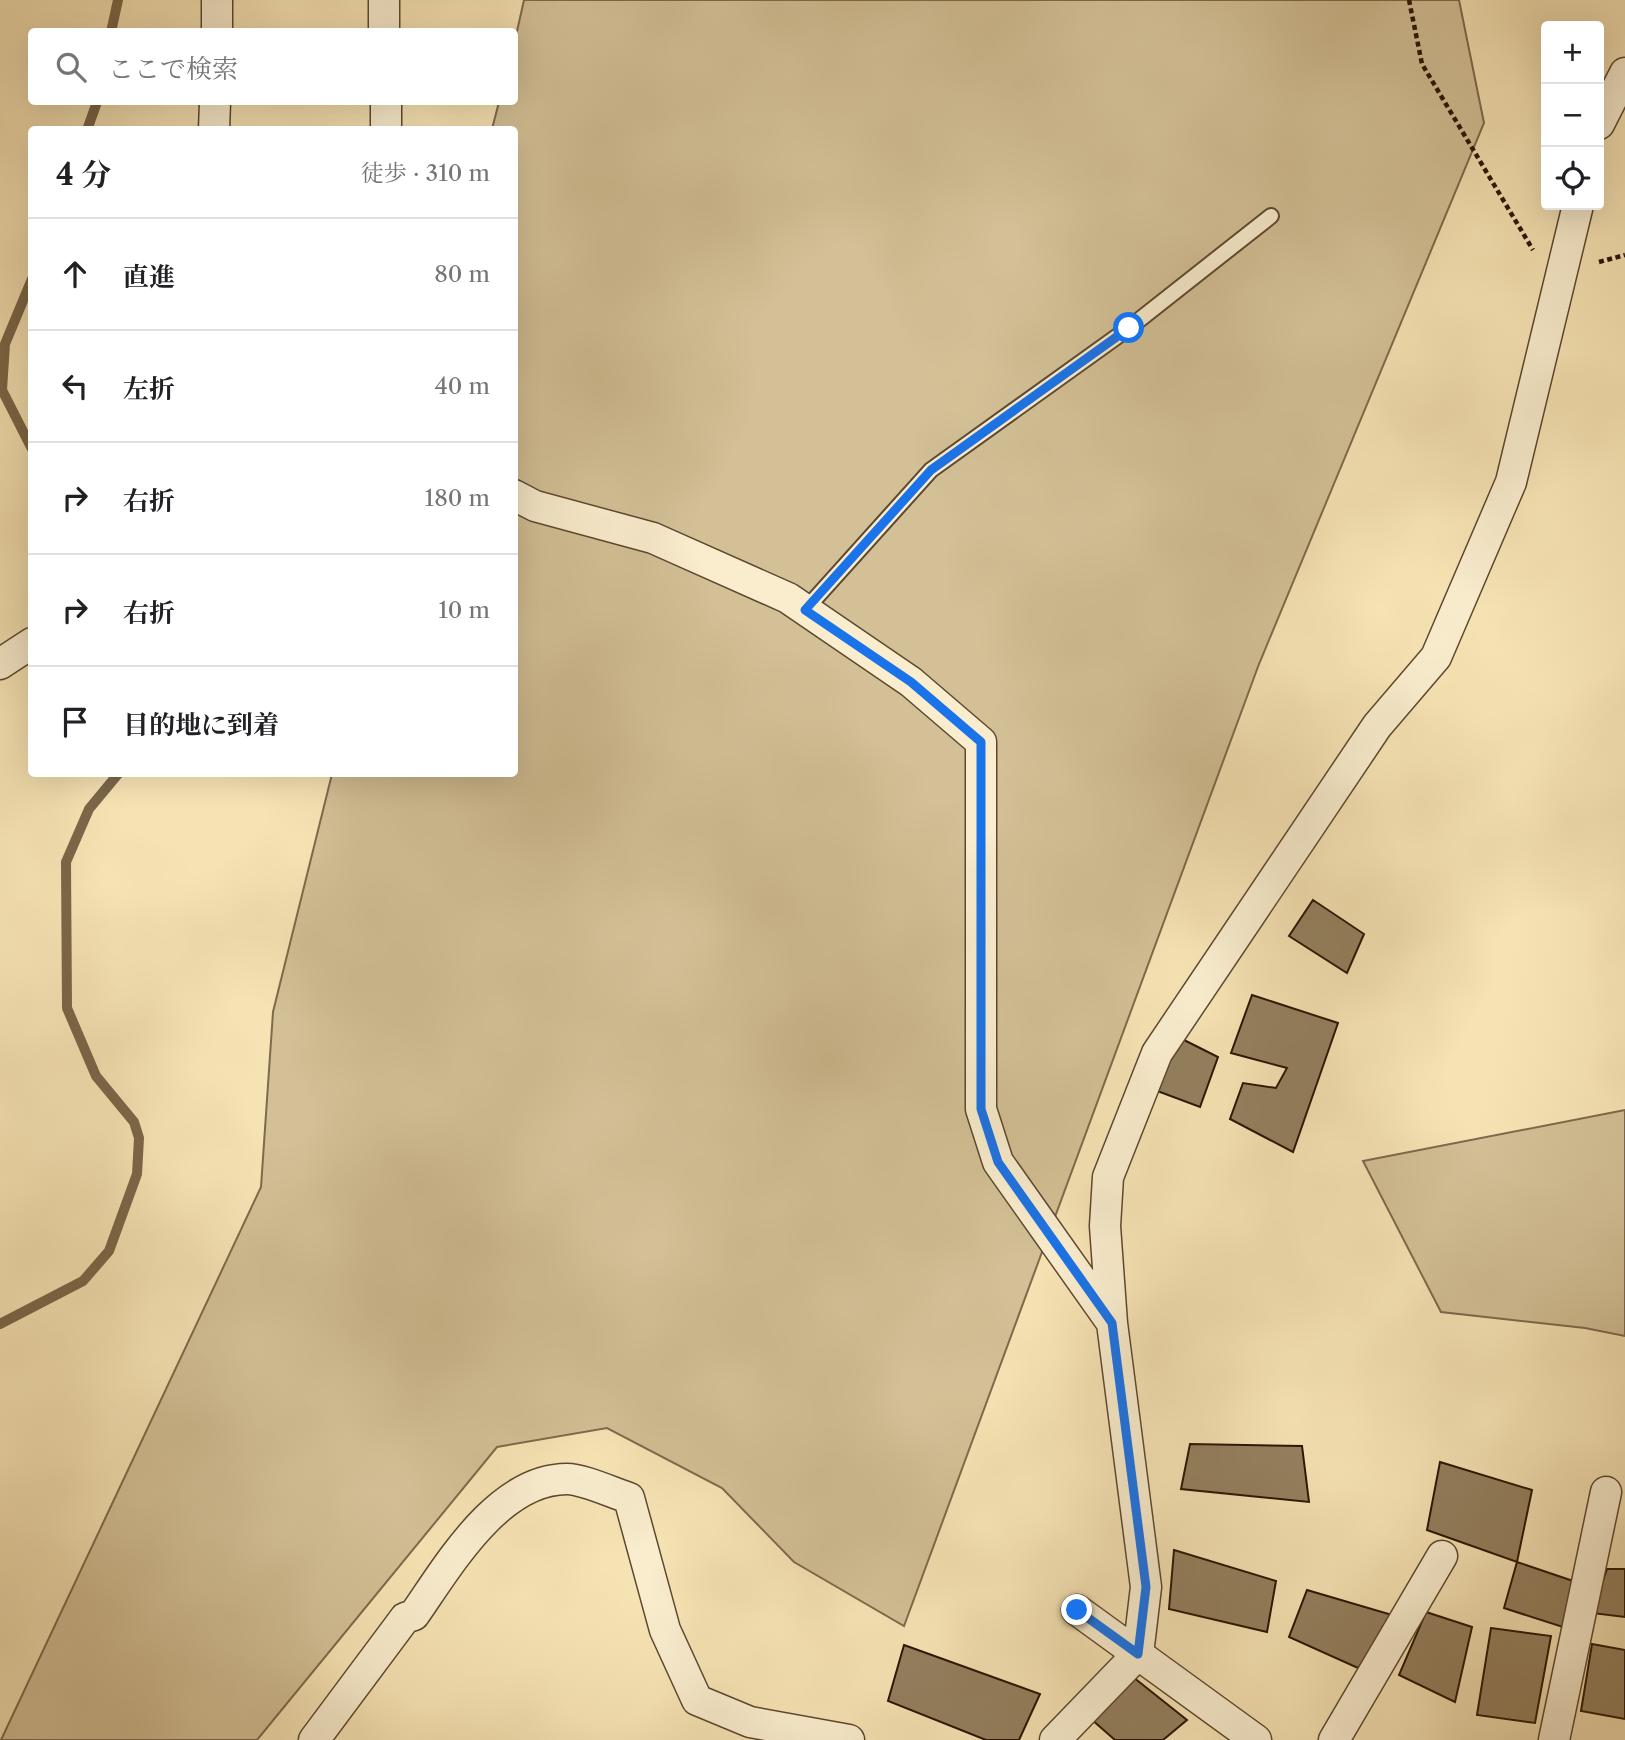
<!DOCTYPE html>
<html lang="ja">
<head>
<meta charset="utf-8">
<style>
	body { margin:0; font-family:"Libre Caslon Text","Noto Serif JP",serif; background:#f6f6f6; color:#202124 }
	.controls { position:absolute; right:21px; top:21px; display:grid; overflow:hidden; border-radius:7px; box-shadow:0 7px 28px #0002 }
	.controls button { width:63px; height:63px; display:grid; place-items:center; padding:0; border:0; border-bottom:2px solid #e0e0e0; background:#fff; color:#202124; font:35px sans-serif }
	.stop { position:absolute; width:21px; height:21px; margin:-16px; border:5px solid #1a73e8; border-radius:50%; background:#fff }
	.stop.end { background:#1a73e8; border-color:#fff; box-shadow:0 2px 7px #0008 }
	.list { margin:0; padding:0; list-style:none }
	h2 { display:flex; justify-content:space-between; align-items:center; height:91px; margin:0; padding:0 28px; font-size:30px }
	h2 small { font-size:23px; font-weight:400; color:#757577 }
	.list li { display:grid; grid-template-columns:46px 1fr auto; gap:21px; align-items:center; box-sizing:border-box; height:112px; padding:0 28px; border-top:2px solid #e0e0e0 }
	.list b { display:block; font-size:26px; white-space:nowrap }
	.list em { font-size:23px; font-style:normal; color:#757577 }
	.icon { flex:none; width:38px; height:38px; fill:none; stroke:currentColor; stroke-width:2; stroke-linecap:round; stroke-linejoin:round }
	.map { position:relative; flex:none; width:1625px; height:1740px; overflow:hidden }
	.search { position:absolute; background:#fff; box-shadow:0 7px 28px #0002; left:28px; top:28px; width:490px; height:77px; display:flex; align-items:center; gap:18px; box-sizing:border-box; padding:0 24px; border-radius:7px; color:#757577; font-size:26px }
	.panel { position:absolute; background:#fff; box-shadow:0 7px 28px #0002; left:28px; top:126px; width:490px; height:651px; border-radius:7px }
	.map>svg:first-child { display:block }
	.green { fill:#d3c096; stroke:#7e6a4c; stroke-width:2 }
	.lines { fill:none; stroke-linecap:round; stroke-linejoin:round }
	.stream { stroke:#7b6749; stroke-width:10 }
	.building { fill:#94805f; stroke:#2a1503; stroke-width:2 }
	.service-casing { stroke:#5d482f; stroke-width:18 }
	.minor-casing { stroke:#5d482f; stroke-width:33 }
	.path { stroke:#2a1503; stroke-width:4.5; stroke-dasharray:5 3.5; stroke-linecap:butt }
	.service { stroke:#f9edce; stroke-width:14 }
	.minor { stroke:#f9edce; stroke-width:30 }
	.route { stroke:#1a73e8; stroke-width:9 }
</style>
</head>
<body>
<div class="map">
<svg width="1625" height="1740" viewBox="0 0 1625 1740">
	<rect width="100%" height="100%" fill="#f6e3b4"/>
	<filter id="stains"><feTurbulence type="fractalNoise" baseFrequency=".00286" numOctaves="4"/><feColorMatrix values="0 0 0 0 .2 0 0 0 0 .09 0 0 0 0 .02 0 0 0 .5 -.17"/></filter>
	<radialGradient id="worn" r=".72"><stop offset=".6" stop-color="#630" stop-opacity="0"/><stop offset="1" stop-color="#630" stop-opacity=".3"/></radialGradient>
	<path class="green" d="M524,0h935l25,123 -225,541 -355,962 -110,-64 -72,-74 -115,-60 -110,19 -240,293h-256l260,-553 12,-175 59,-238h182v-644l-22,-1 7,-27h15l1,-62z
		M1625,1110v226l-40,-8 -144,-16 -78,-151z"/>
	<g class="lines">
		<path class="stream" d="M111,32l7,-32
			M87,130l10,-28
			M32,279l-27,65 -3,46 30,59
			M0,1324l83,-43 26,-30 28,-77 2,-36 -5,-16 -38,-46 -29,-68 -1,-146 23,-53 29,-35"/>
	</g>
	<path class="building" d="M1313,900l51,34 -17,39 -58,-37z
		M1252,995l86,28 -45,129 -63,-33 13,-36 33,5 11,-20 -56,-15z
		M1182,1039l36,18 -18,50 -56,-21z
		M1190,1444l112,2 7,56 -128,-13z
		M1440,1462l92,28 -15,72 -90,-32z
		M1174,1550l102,31 -9,51 -98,-23z
		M1517,1562l59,20 -10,46 -62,-20z
		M1607,1569h18v48l-33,-4z
		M1307,1590l92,27 -41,51 -69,-31z
		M1426,1612l46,15 -17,75 -56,-27z
		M1491,1628l60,8 -16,87 -58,-8z
		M1592,1644l33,6v69l-44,-8z
		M904,1645l136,49 -21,46h-33l-98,-39z
		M1133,1677l54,43 -24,20h-48l-24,-21z"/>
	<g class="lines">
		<g class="service-casing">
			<path id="service" d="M805,610l126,-140 198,-142 142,-112"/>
		</g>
		<g class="minor-casing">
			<path id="minor" d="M384,0v32
				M217,32v-32
				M386,102v28
				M1599,124l26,-51
				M214,130l1,-28
				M514,495l21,11 118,32 135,60 123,84 70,60v367l17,53 114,161
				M0,664l32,-21
				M1077,1610l179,130
				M314,1740l91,-122 9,-3c35,-50 84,-136 153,-136 16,0 46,14 62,19l36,132 32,70 53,22 99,18
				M1055,1740l83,-86 8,-67 -34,-264 -7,-97 3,-49 49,-124 220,-327 59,-69 75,-175 67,-277
				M1334,1740l108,-184
				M1554,1740l52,-248"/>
		</g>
		<path class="path" d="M1409,0l13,64 111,186
			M1599,262l26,-7"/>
		<use href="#service" class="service"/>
		<use href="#minor" class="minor"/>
	</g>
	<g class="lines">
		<path class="route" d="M1077,1610l61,44 8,-67 -34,-264 -114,-161 -17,-53v-367l-70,-60 -106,-72 126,-140 198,-142"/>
	</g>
	<rect width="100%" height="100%" filter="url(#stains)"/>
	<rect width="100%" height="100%" fill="url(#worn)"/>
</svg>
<div class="controls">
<button>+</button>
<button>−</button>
<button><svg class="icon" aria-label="locate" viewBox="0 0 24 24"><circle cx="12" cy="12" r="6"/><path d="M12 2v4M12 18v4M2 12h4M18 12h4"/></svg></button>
</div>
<div class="stop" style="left:1129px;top:328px"></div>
<div class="stop end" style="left:1077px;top:1610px"></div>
<div class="search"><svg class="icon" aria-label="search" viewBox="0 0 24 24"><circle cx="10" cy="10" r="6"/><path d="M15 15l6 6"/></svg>ここで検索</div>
<section class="panel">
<h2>4 分<small>徒歩 · 310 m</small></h2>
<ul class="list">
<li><svg class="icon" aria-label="ahead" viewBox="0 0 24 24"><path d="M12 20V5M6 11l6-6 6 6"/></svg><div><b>直進</b></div><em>80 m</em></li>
<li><svg class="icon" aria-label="left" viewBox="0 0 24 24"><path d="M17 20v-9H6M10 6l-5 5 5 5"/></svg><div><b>左折</b></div><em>40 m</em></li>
<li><svg class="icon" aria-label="right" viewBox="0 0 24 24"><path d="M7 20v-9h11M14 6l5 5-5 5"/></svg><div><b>右折</b></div><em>180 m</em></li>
<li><svg class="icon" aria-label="right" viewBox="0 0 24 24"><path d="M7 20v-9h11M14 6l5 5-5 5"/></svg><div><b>右折</b></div><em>10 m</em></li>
<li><svg class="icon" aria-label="arrive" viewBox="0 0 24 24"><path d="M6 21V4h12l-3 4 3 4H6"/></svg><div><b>目的地に到着</b></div></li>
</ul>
</section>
</div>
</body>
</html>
